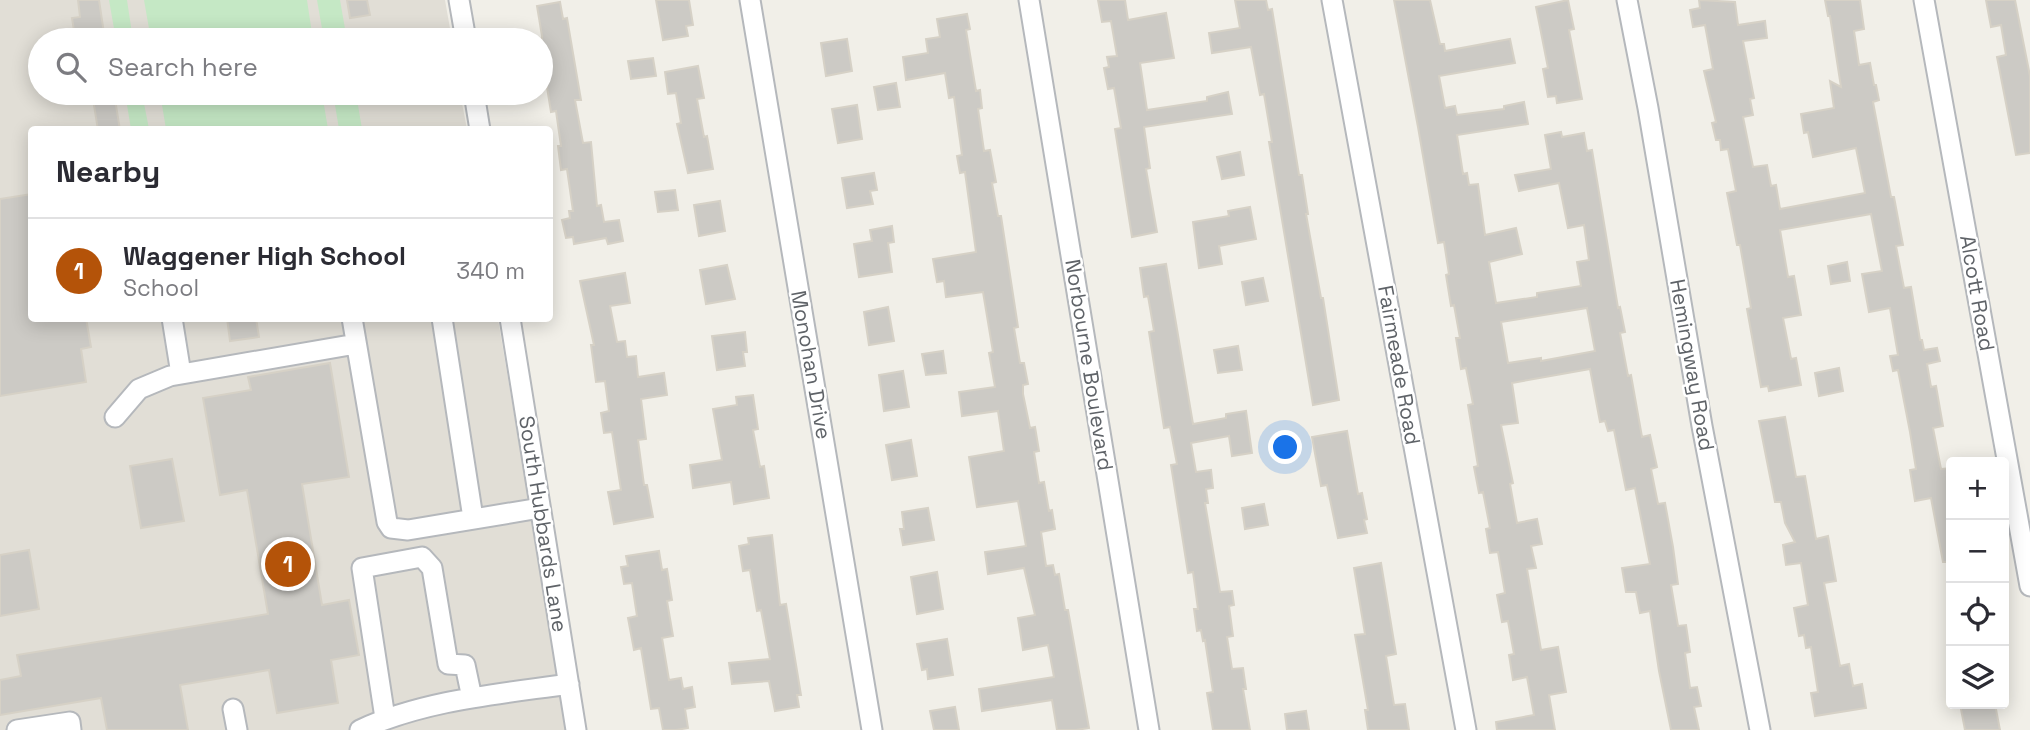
<!DOCTYPE html>
<html lang="en">
<head>
<meta charset="utf-8">
<style>
	body { margin:0; font-family:"Space Grotesk",sans-serif; background:#f7f7f7; color:#2b2b33 }
	.controls { position:absolute; right:21px; bottom:21px; display:grid; overflow:hidden; border-radius:7px; box-shadow:0 4px 18px #0003 }
	.controls button { width:63px; height:63px; display:grid; place-items:center; padding:0; border:0; border-bottom:2px solid #e1e1e2; background:#fff; color:#2b2b33; font:35px sans-serif }
	.you { position:absolute; left:1286px; top:448px; width:24px; height:24px; margin:-18px; border:5px solid #fff; border-radius:50%; background:#1a73e8; box-shadow:0 0 0 10px #1a73e833 }
	.badge { display:grid; place-items:center; width:46px; height:46px; border-radius:50%; background:#b45309; color:#fff; font-size:23px; font-weight:700 }
	.pin { position:absolute; translate:-50% -50%; border:4px solid #fff; box-shadow:0 2px 7px #0006 }
	.list { margin:0; padding:0; list-style:none }
	h2 { display:flex; justify-content:space-between; align-items:center; height:91px; margin:0; padding:0 28px; font-size:30px }
	h2 small { font-size:23px; font-weight:400; color:#7c7c81 }
	.list li { display:grid; grid-template-columns:46px 1fr auto; gap:21px; align-items:center; box-sizing:border-box; height:105px; padding:0 28px; border-top:2px solid #e1e1e2 }
	.list b { display:block; font-size:26px; white-space:nowrap }
	.list p { margin:0; font-size:23px; white-space:nowrap; color:#7c7c81 }
	.list em { font-size:23px; font-style:normal; color:#7c7c81 }
	.icon { flex:none; width:38px; height:38px; fill:none; stroke:currentColor; stroke-width:2; stroke-linecap:round; stroke-linejoin:round }
	.map { position:relative; flex:none; width:2030px; height:730px; overflow:hidden }
	.search { position:absolute; background:#fff; box-shadow:0 4px 18px #0003; left:28px; top:28px; width:525px; height:77px; display:flex; align-items:center; gap:18px; box-sizing:border-box; padding:0 24px; border-radius:38px; color:#7c7c81; font-size:26px }
	.panel { position:absolute; background:#fff; box-shadow:0 4px 18px #0003; left:28px; top:126px; width:525px; height:196px; border-radius:7px }
	.map>svg:first-child { display:block }
	.education { fill:#e1ded6 }
	.green { fill:#c5e8c5 }
	.building { fill:#cccac5; stroke:#d6d1c6; stroke-width:2; fill-rule:evenodd }
	.lines { fill:none; stroke-linecap:round; stroke-linejoin:round }
	.minor-casing { stroke:#b5b8bc; stroke-width:23 }
	.minor { stroke:#fff; stroke-width:19 }
	.labels { text-anchor:middle; stroke-width:5; stroke-linejoin:round; paint-order:stroke }
	.street-label { font-size:21px; fill:#5f6368; stroke:#fff }
</style>
</head>
<body>
<div class="map">
<svg width="2030" height="730" viewBox="0 0 2030 730">
	<rect width="100%" height="100%" fill="#f1efe8"/>
	<path class="education" d="M0,0h445l7,40h-412v53h420l7,36 -435,1v188l466,1 69,411h-567z"/>
	<path class="green" d="M109,0h18l6,40h-17z
		M144,0h163l6,40h-162z
		M317,0h23l7,40h-23z
		M125,93h17l7,36h-18z
		M160,93h162l6,36h-162z
		M333,93h23l6,36h-23z"/>
	<path class="building" d="M78,0h21l6,40h-21l-1,-5 -8,2 -3,-19 8,-1z
		M347,0h20l3,15 -20,3z
		M656,0h33l4,25 -7,1 2,10 -25,4z
		M1098,0h27l3,20 38,-7 8,45 -34,5 7,47 60,-9v-4l21,-5 4,22 -88,13 6,41 -4,1 11,63 -25,5 -17,-108 6,-1 -7,-40 -6,1 -4,-21 5,-1 -2,-10 10,-1 -6,-35 -9,1z
		M1235,0h31l2,10 4,-1 27,166h3l6,39h-2l15,84h2l16,102 -26,5 -44,-263h3l-8,-48 -4,1 -9,-48 -39,6 -3,-20 31,-5z
		M1394,0h36l10,44h4l1,7 65,-12 5,24 -76,13 6,32 10,-2 2,9 47,-6v-3l20,-4 4,22 -71,11 6,39 4,-1 2,12 9,-1 7,51 31,-7 6,26 -33,8 7,41 41,-6v-4l44,-7 -4,-24 12,-2 -5,-35 -16,3 -9,-45 -40,8 -4,-16 36,-6 -6,-34 16,-3 1,5 22,-4 3,18 5,-1 26,158 2,-1 5,25 -5,1 8,43 3,-1 11,62 8,-2 7,32 -6,2 7,35 7,-1 8,44 5,37 -7,1 7,41 8,-1 4,27 -5,1 5,35 7,-1 4,19 -7,1 5,23h-28l-12,-59 -9,-60 -10,2 -4,-21h-10l-4,-24 28,-4 -15,-76 -9,2 -12,-60 -6,1 -3,-10 -5,1 -10,-53 -78,14 6,40 -17,2 12,58 -3,1 7,39 20,-4 5,25 -11,2 5,22 -9,1 14,81 17,-3 8,45 -17,3 6,35h-58l-1,-8 38,-7 -7,-38 -14,3 -4,-25 5,-1 -6,-33 -6,1 -5,-27 8,-2 -7,-41 -8,1 -4,-24 4,-1 -7,-36 -4,1 -5,-26 4,-1 -10,-61 5,-1 -7,-36 -5,1 -5,-31h4l-6,-33 -3,1 -5,-31 3,-1 -5,-32 -6,1 -20,-116zM1587,308l8,43 -54,10v-3l-33,5 -7,-41z
		M1568,0l6,29 -5,1 13,69 -25,4 -1,-7 -8,1 -5,-28 5,-1 -12,-61z
		M1699,0l36,2 3,23 27,-4 2,17 -24,3 11,57 -4,1 3,16 -10,2 10,50 14,-2 4,21 5,-1 4,24 85,-16 -9,-45 -43,9 -5,-25 -4,1 -3,-19 33,-6 -4,-27 11,6 -11,-71h-2l-3,-16h35l4,29 -10,2 5,34 11,-2 4,22h2l3,15 -6,2 18,95h3l9,48 -7,1 8,42 7,-1 9,53h2l2,10 13,-2 3,13 -13,3 4,23 5,-1 7,40 -10,2 8,41 10,-1v94h-8l-12,-64 -16,3 -5,-31 6,-1 -6,-37 -12,-62 -5,1 -3,-15 8,-1 -8,-47 -21,4 -7,-38 20,-3 -11,-57 -91,16 8,47 6,-1 7,39 -18,3 8,41 5,-1 5,27 -32,6 -1,-5 -7,1 -14,-78 4,-1 -11,-63h-3l-10,-52 9,-2 -8,-42 -7,1 -1,-10h-4l-4,-17 4,-1 -12,-51 9,-2 -8,-44 -12,2 -3,-17 10,-2z
		M1986,0h29l15,76v77l-14,2 -19,-98 9,-2 -5,-30 -10,2z
		M560,2l3,17 4,-1 14,82h-6l8,43 8,-1 6,64 4,-1 3,17 15,-2 4,21 -15,3 -2,-6 -32,6 -1,-7 -7,1 -4,-18 8,-2 -1,-7h4l-6,-42 -6,1 -3,-24h3l-5,-35 -5,1 -10,-62 1,-14 -5,-30z
		M967,14l3,15 -4,1 10,61 4,-1 2,18 -4,1 6,42 6,-1 6,32 -4,1 6,33h3l17,111 -4,1 6,35h4l4,21 -5,1v9l7,34 5,-1 4,24 -5,1 5,31 5,-1 5,29 3,-1 3,19 -14,3 5,34 7,-1 2,10 4,-1 6,36h3l21,118 -13,2h-19l-5,-30 -70,11 -3,-22 75,-12 -6,-32 -25,5 -5,-32 17,-3 -11,-47 -36,6 -3,-22 41,-6 -8,-45 -41,6 -8,-50 35,-6 -6,-40 -36,5 -3,-24 36,-5 -6,-34 4,-1 -10,-60 -37,5 -2,-16 -7,1 -4,-23 43,-7 -11,-80 -5,1 -3,-17 5,-1 -8,-58 -5,1 -4,-25 -39,7 -3,-23 25,-4 -2,-14 14,-2 -3,-18z
		M847,39l5,32 -26,5 -5,-33z
		M653,58l3,18 -25,3 -3,-18z
		M698,66l6,32 -7,1 7,38 3,-1 6,33 -25,4 -11,-49 4,-1 -5,-30 -8,1 -3,-22z
		M896,83l4,24 -22,3 -4,-23z
		M92,93h22l6,37h-22z
		M857,105l5,34 -24,4 -6,-34z
		M1240,152l4,23 -22,4 -5,-22z
		M874,173l3,17 -7,1 3,13 -26,4 -5,-30z
		M675,190l3,20 -20,2 -3,-20z
		M32,194v124h54l5,29 -10,2 5,33 -86,14v-197z
		M720,201l5,30 -26,5 -5,-31z
		M1250,207l6,32 -37,7 3,18 -23,4 -6,-46 36,-6 -1,-5z
		M892,226l2,16 -6,1 4,29 -33,5 -5,-33 18,-3 -2,-11z
		M1847,262l3,19 -19,3 -3,-18z
		M1166,264l27,160 33,-6v-4l20,-3 6,42 -20,3 -3,-20 -38,7 5,29 15,-2 2,18 -7,1 2,14h-3l15,89 12,-1 2,14 -5,1 4,30 -6,1 5,32 11,-1 3,21h-3l7,41h-37l-6,-37 6,-1 -8,-52 -2,1 -2,-11 -4,1 -3,-22h4l-5,-37 -5,1 -17,-108 6,-1 -7,-37 -6,1 -15,-96 5,-1 -6,-35 -4,1 -4,-29z
		M727,265l8,34 -29,5 -6,-34z
		M625,273l5,30 -20,3 7,36 8,-1 2,16 9,-1 2,21 26,-4 3,22 -26,4 5,40 -8,1 6,45h3l6,32 -39,7 -6,-32 13,-2 -9,-58 -8,1 -3,-20 8,-2 -4,-30 -9,1 -5,-37h3l-14,-64z
		M1263,278l5,23 -22,4 -4,-23z
		M888,307l6,34 -25,4 -5,-33z
		M227,318h29l3,19 -29,4z
		M745,332l2,20h-4l2,14 -28,4 -5,-34z
		M1238,346l4,24 -24,3 -4,-23z
		M943,351l3,22 -20,2 -4,-21z
		M330,363l19,114 -47,7 20,121 27,-5 10,55 -28,5 7,43 -61,10 -8,-43 -89,15 8,45h-81l-6,-32 -101,17v-35l21,-4 -4,-21 251,-41 -21,-124 -27,5 -17,-97 48,-8 -3,-13z
		M1839,368l4,23 -24,5 -4,-23z
		M903,371l6,36 -25,4 -5,-36z
		M753,395l5,34 -5,1 7,37 4,-1 5,32 -35,6 -3,-22 -38,6 -3,-23 32,-5 -9,-51 24,-4 -1,-8z
		M1785,417l11,60 9,-1 11,63 12,-3 8,45 -12,2 16,83 9,-2 4,22 9,-2 4,24 -51,8 -4,-23 7,-1 -7,-45 -5,1 -2,-13 -5,1 -5,-28 14,-3 -7,-42 -15,2 -3,-20 12,-3 -10,-19 -4,-21h-6l-16,-81z
		M1347,431l11,63 4,-1 5,26 -3,1 3,13 -29,5 -11,-53 -6,1 -9,-49z
		M911,440l6,36 -25,4 -6,-35z
		M172,459l12,62 -43,7 -11,-62z
		M1264,504l4,21 -23,4 -3,-21z
		M928,508l6,32 -31,5 -3,-16h4l-2,-17z
		M772,535l8,70 6,-1 15,91h-4l2,12 -24,4 -6,-30 -37,3 -3,-21 41,-4 -9,-49 -4,1 -7,-41 -7,1 -4,-25 10,-2 -1,-6z
		M29,550l10,59 -39,7v-61z
		M659,551l3,19 5,-1 5,31 -5,1 6,35 -11,2 7,42 12,-2 2,11 9,-2 3,20 -10,2 3,19 -12,2h-13l-4,-22 -8,1 -10,-61 -7,2 -6,-32 9,-2 -5,-33 -8,1 -3,-17 7,-1 -2,-10z
		M1381,563l15,91 -10,2 8,49 11,-1 4,26h-41l-3,-20h3l-13,-75 10,-1 -11,-66z
		M937,572l6,37 -26,5 -6,-37z
		M947,639l6,36 -25,4 -1,-10 -5,1 -5,-26z
		M1960,704h35l5,26h-35z
		M955,707l4,23h-25l-4,-19z
		M1306,711l3,19h-22l-2,-16z"/>
	<g class="lines">
		<g class="minor-casing">
			<path id="minor" d="M459,0l7,40
				M750,0l122,730
				M1029,0l120,730
				M1332,0l134,730
				M1627,0l21,108 54,318 58,304
				M1924,0l106,586
				M474,93l6,37
				M172,318l9,56
				M352,318l35,204 4,6 17,2 132,-22
				M442,318l31,200
				M510,318l66,412
				M115,417l24,-28 31,-13 186,-32
				M233,709l4,21
				M385,718l-23,-150 60,-11 10,11 16,96 17,1 7,33
				M17,730l53,-8 1,8
				M360,730c64,-30 140,-36 209,-46"/>
		</g>
		<use href="#minor" class="minor"/>
	</g>
	<g class="labels">
		<g class="street-label">
			<text transform="translate(1977 293) rotate(80)" y="7">Alcott Road</text>
			<text transform="translate(811 365) rotate(80)" y="7">Monohan Drive</text>
			<text transform="translate(1089 365) rotate(81)" y="7">Norbourne Boulevard</text>
			<text transform="translate(1399 365) rotate(80)" y="7">Fairmeade Road</text>
			<text transform="translate(1692 365) rotate(80)" y="7">Hemingway Road</text>
			<text transform="translate(543 524) rotate(81)" y="7">South Hubbards Lane</text>
		</g>
	</g>
</svg>
<div class="controls">
<button>+</button>
<button>−</button>
<button><svg class="icon" aria-label="locate" viewBox="0 0 24 24"><circle cx="12" cy="12" r="6"/><path d="M12 2v4M12 18v4M2 12h4M18 12h4"/></svg></button>
<button><svg class="icon" aria-label="layers" viewBox="0 0 24 24"><path d="M12 4l9 5-9 5-9-5zM3 14l9 5 9-5"/></svg></button>
</div>
<div class="you"></div>
<div class="pin badge" style="left:288px;top:564px">1</div>
<div class="search"><svg class="icon" aria-label="search" viewBox="0 0 24 24"><circle cx="10" cy="10" r="6"/><path d="M15 15l6 6"/></svg>Search here</div>
<section class="panel">
<h2>Nearby<small></small></h2>
<ul class="list">
<li><span class="badge">1</span><div><b>Waggener High School</b><p>School</p></div><em>340 m</em></li>
</ul>
</section>
</div>
</body>
</html>
